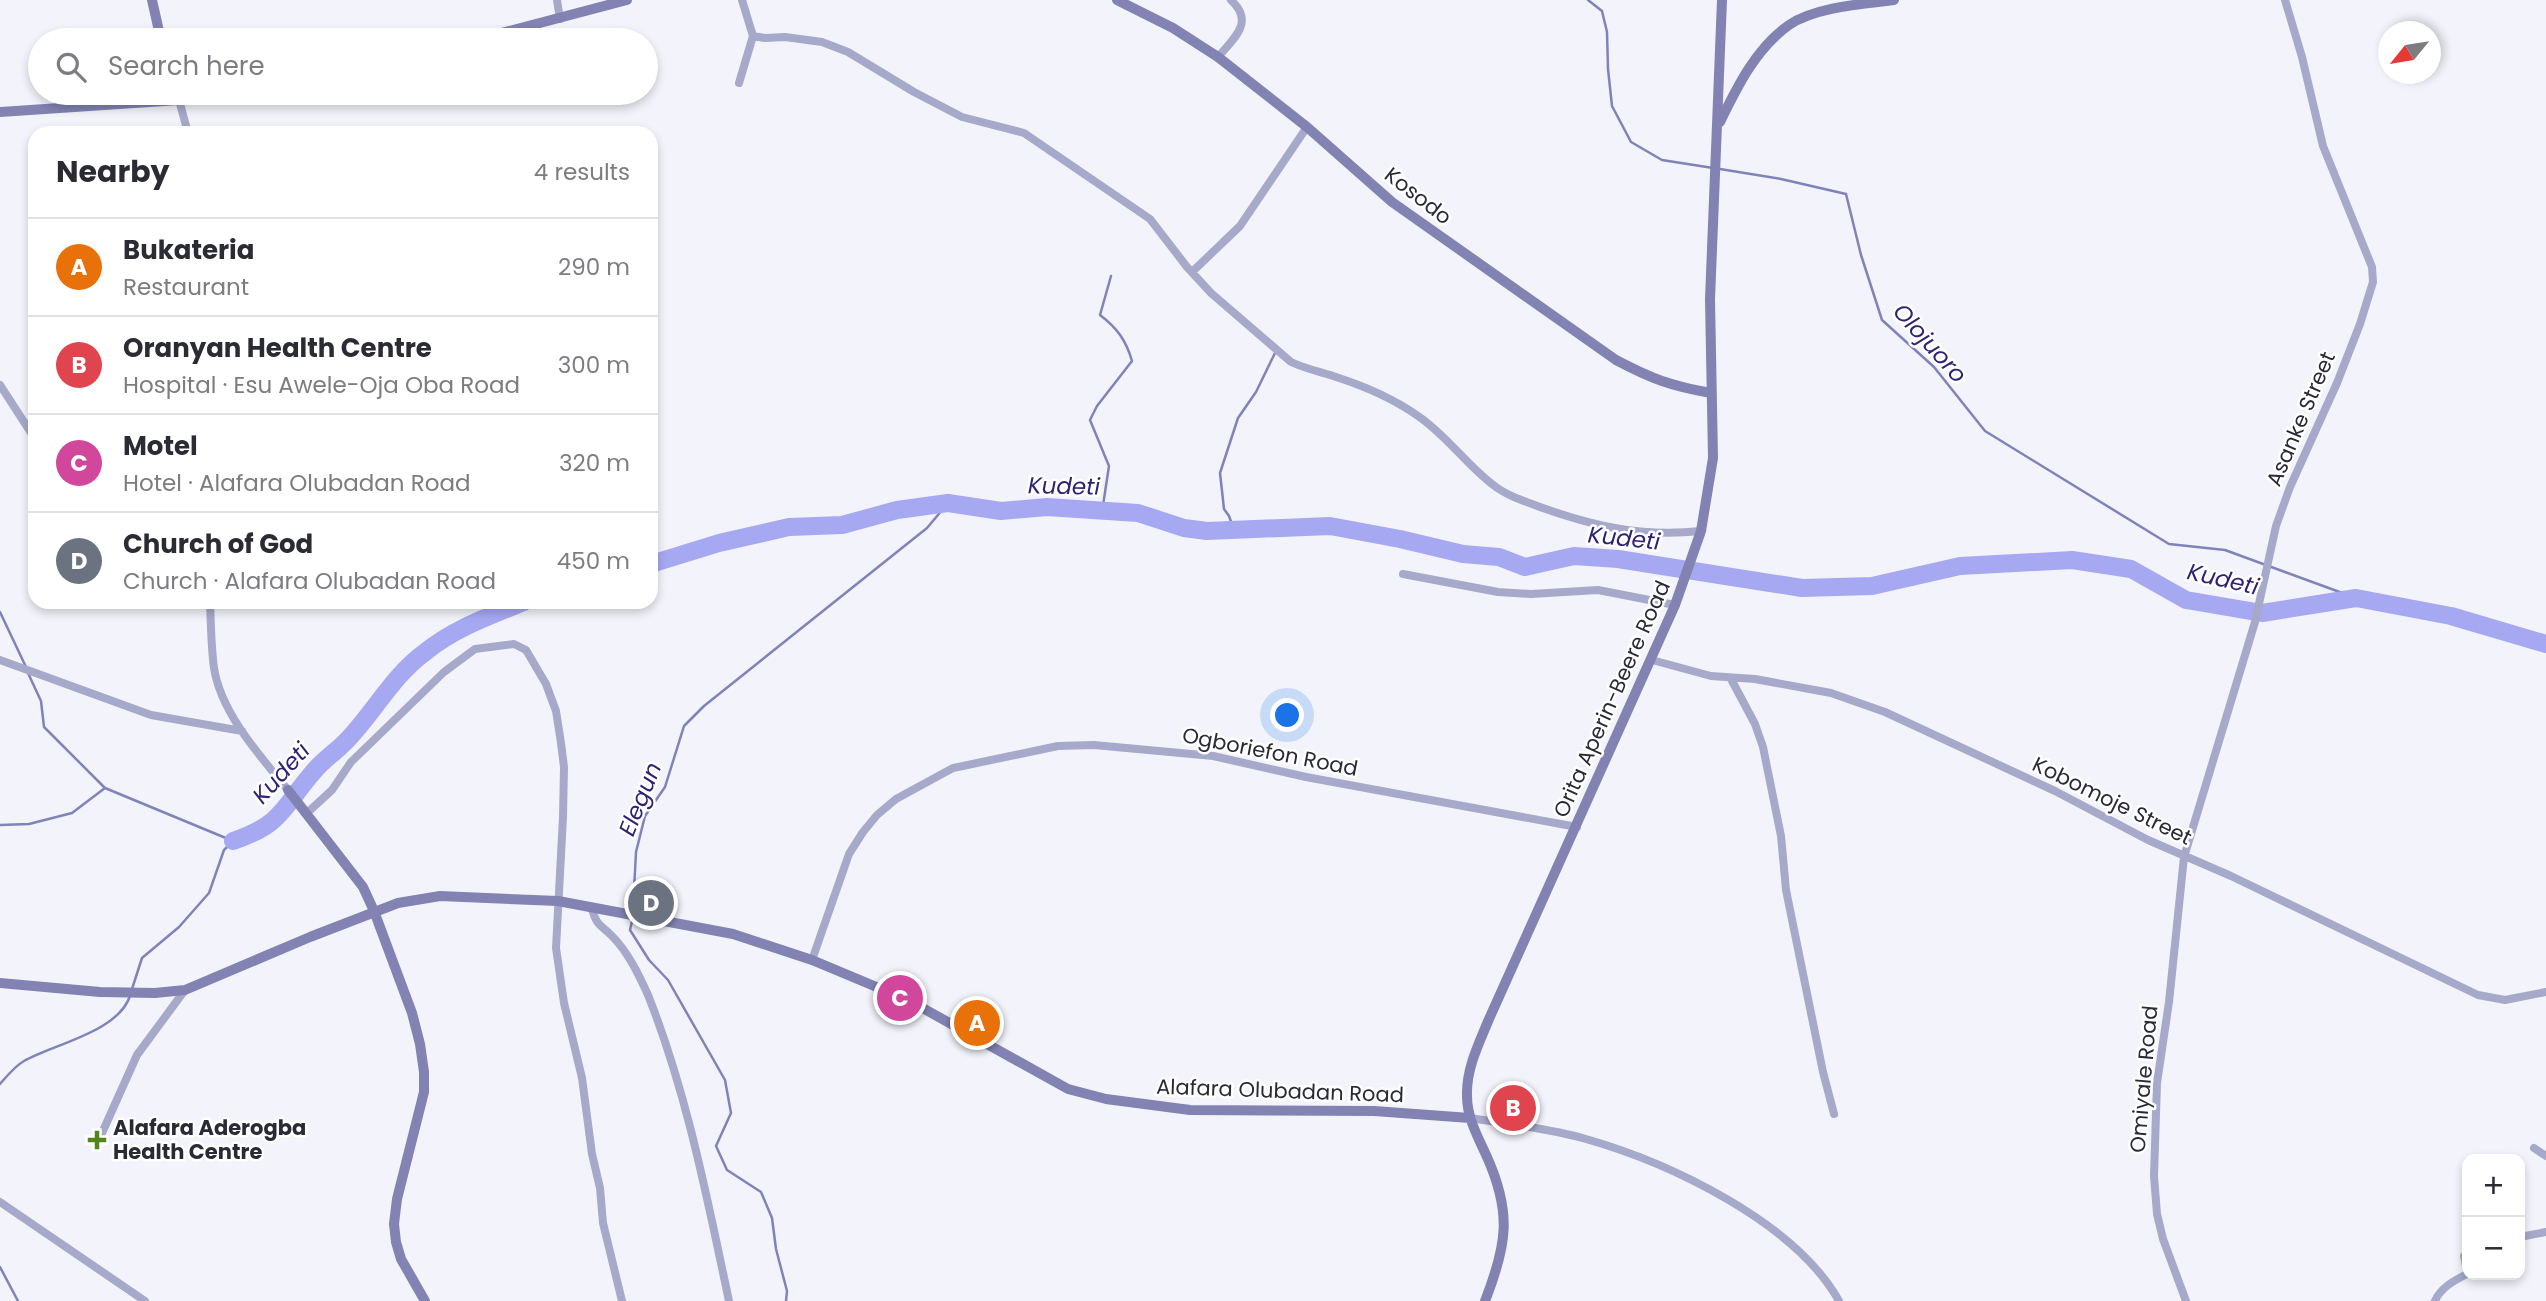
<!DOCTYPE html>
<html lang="en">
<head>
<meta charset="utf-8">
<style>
	body { margin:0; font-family:Poppins,sans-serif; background:#f2f2f3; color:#2b2b33 }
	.controls { position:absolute; right:21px; bottom:21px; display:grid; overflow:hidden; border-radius:14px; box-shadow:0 4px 10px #0003 }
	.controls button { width:63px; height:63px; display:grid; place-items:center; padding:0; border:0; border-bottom:2px solid #e1e1e2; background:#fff; color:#2b2b33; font:35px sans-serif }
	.compass { position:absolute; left:2378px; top:21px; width:63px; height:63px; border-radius:50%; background:#fff; box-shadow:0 4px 10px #0003; rotate:240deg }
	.you { position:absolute; left:1288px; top:716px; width:24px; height:24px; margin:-18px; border:5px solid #fff; border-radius:50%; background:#1a73e8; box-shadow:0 0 0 10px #1a73e833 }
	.badge { display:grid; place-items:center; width:46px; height:46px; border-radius:50%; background:#d93025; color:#fff; font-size:23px; font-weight:700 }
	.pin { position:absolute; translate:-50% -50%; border:4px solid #fff; box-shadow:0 2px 7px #0006 }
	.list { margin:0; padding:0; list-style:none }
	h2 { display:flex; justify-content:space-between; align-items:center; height:91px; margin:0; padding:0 28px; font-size:30px }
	h2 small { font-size:23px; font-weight:400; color:#7c7c81 }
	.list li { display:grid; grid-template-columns:46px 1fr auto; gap:21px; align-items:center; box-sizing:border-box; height:98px; padding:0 28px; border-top:2px solid #e1e1e2 }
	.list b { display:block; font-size:26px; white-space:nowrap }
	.list p { margin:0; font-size:23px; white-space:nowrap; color:#7c7c81 }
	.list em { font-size:23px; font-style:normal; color:#7c7c81 }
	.icon { flex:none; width:38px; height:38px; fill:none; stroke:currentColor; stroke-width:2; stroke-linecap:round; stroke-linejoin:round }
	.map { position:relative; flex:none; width:2546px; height:1301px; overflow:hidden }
	.search { position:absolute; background:#fff; box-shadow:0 4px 10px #0003; left:28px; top:28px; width:630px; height:77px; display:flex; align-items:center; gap:18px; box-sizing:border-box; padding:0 24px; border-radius:38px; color:#7c7c81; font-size:26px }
	.panel { position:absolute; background:#fff; box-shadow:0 4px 10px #0003; left:28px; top:126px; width:630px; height:483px; border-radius:21px }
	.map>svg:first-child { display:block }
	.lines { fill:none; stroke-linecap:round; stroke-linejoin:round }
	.stream { stroke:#8082ba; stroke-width:2.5 }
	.river { stroke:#a6a8f2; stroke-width:18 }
	.street { stroke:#a7a9ca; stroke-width:8 }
	.secondary { stroke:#8283b3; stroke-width:10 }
	.poi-dot { fill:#52851a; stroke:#fff; stroke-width:2.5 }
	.labels { text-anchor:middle; stroke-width:5; stroke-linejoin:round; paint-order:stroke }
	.street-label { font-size:21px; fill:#292a36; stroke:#fff }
	.poi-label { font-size:21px; font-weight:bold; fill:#292a36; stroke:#fff; text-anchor:start }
	.water-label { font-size:23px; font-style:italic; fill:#2e2275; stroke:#fff }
</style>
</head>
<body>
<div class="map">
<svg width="2546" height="1301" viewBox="0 0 2546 1301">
	<rect width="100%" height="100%" fill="#f3f4fb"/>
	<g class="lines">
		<path class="stream" d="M1588,0l14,11 5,21 1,37 4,37 19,36 31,18 51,8
			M1720,169l61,10 65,15 15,61 21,65 52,47 51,64 184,113 56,6 131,48
			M1102,512l7,-46 -19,-46 7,-14 35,-45c-6,-21 -15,-33 -32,-46l11,-39
			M1234,530l-5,-14 -5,-7 -4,-36 18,-55 18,-26 19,-39
			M0,612l26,55
			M28,673l13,28 3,26 61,61 128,53 -9,9 -15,43 -30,34 -37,31 -10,31
			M0,825l29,-1 43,-11 33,-25
			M633,910l3,-58 9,-36 20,-29 19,-61 20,-20 223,-178 21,-25
			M633,917l-3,13 19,30 19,20 57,100 6,33 -15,33 11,24 34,22 11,26 4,31 11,42 -1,10
			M0,1084c7,-8 15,-18 24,-23 30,-17 94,-29 106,-65
			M0,1267l18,34"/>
		<path class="river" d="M651,564l68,-21 70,-16 53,-2 55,-15 51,-7 53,8 46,-4 91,6 46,15 23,3 123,-5 70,13 63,15 36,3 26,10 49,-11 44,3 184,29 70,-2 88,-20 112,-6 59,9 55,31 76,13 94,-15 95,18 95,28
			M233,841c51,-17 50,-35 82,-71 10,-12 25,-21 35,-33 25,-27 44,-62 74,-84 29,-24 65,-37 100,-51"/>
		<path class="street" d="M557,0l3,19
			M742,0l11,36 12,2 20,-1 37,5 26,10 66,40 48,25 62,16 126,86 37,48 24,26 80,69c15,7 30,10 45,15 28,9 58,22 82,39 28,19 47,47 74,68 13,11 32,17 48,23 56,20 101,30 161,24
			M1218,57c16,-19 37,-35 13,-57
			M739,83l14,-47
			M179,100l9,33
			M1192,272l48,-46 67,-99
			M0,385l35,54
			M1403,574l95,18 33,2 67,-4 77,15
			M210,602c1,22 1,44 4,66 7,45 46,88 74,122
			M0,660l151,55 91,16
			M1652,660l59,16 44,3 76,14 54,19 170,79 93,49 83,36 247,119 27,5 41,-8
			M1731,679l24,45 8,23 18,89 5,54 37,182 11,42
			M307,813l25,-23 19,-28 93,-90 31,-23 39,-5 12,6 20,34 10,27 5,32 3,24 -1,50 -7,131 8,55 18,75 10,76 8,34 3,35 19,78
			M591,907c7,21 8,16 21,29 16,16 27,39 36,59 39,98 59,203 81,306
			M812,960l37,-106 14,-22 14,-17 19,-16 57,-31 105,-22 36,-1 119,11 93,21 271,50
			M1470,1118c38,6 78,10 116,21 84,24 209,83 253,162
			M102,1133l35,-78 48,-65
			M2534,1148l12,8
			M0,1202l145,99
			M2520,1237l26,-5
			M2467,1255l-3,1 3,15
			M2186,1301l-23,-62 -6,-25 -3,-38 3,-93 12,-81 15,-145 71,-235 21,-96 14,-39 47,-104 23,-59 13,-42 -1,-15 -49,-121 -21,-89 -17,-57
			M2435,1301c5,-13 20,-21 32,-27"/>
		<path class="secondary" d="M152,0l9,40
			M1117,0l56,28 45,29 89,70 85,75 224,158c36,19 55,26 95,33
			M475,40l152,-40
			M0,112l179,-12 57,-7
			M1720,122c17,-35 36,-74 69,-97 26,-18 74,-21 105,-25
			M288,790l75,97 11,24 38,102 8,31 4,28v20l-27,107 -3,25 2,18 5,17 24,42
			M0,983l100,9 55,1 30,-3 125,-53 88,-34 42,-7 118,5 175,33 79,26 98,41 158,88 38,10 84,11 184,1 96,7
			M1485,1301c22,-56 27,-88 2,-144 -9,-20 -20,-39 -20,-61 -1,-27 12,-53 22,-77l186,-414 26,-74 12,-73 -3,-159 12,-299"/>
	</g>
	<path class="poi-dot" d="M93.5 1129.5h7v7h7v7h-7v7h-7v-7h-7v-7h7z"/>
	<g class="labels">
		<g class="street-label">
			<text transform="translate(1418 196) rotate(38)" y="7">Kosodo</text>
			<text transform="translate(2301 419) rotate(-67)" y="7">Asanke Street</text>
			<text transform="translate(1612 699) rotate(-66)" y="7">Orita Aperin-Beere Road</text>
			<text transform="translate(1270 752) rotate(11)" y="7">Ogboriefon Road</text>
			<text transform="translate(2112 801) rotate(26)" y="7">Kobomoje Street</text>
			<text transform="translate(2144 1079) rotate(-85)" y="7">Omiyale Road</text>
			<text transform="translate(1280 1091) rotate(2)" y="7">Alafara Olubadan Road</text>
		</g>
		<g class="poi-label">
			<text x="113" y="1135">Alafara Aderogba<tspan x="113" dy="24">Health Centre</tspan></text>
		</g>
		<g class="water-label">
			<text transform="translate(1930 343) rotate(48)" y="8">Olojuoro</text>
			<text transform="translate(1064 486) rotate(1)" y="8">Kudeti</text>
			<text transform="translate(1624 538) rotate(6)" y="8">Kudeti</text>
			<text transform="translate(2223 579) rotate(13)" y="8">Kudeti</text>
			<text transform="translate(281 773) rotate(-48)" y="8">Kudeti</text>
			<text transform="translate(640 799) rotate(-68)" y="8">Elegun</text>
		</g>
	</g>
</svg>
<div class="controls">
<button>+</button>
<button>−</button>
</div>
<svg class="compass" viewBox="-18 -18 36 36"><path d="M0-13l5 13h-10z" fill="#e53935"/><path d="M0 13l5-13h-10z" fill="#7c7c81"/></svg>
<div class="you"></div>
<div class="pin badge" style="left:977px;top:1023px;background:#e8710a">A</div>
<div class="pin badge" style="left:1513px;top:1108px;background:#e0444e">B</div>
<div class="pin badge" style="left:900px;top:998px;background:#d1479c">C</div>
<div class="pin badge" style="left:651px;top:903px;background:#6b7280">D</div>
<div class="search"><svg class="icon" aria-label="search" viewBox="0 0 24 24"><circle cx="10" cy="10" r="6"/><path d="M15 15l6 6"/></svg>Search here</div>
<section class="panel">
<h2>Nearby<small>4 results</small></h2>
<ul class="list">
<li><span class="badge" style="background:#e8710a">A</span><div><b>Bukateria</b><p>Restaurant</p></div><em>290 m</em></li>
<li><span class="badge" style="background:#e0444e">B</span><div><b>Oranyan Health Centre</b><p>Hospital · Esu Awele-Oja Oba Road</p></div><em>300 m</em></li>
<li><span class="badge" style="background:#d1479c">C</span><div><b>Motel</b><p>Hotel · Alafara Olubadan Road</p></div><em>320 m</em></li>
<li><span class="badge" style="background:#6b7280">D</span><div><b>Church of God</b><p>Church · Alafara Olubadan Road</p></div><em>450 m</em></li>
</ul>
</section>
</div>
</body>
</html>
